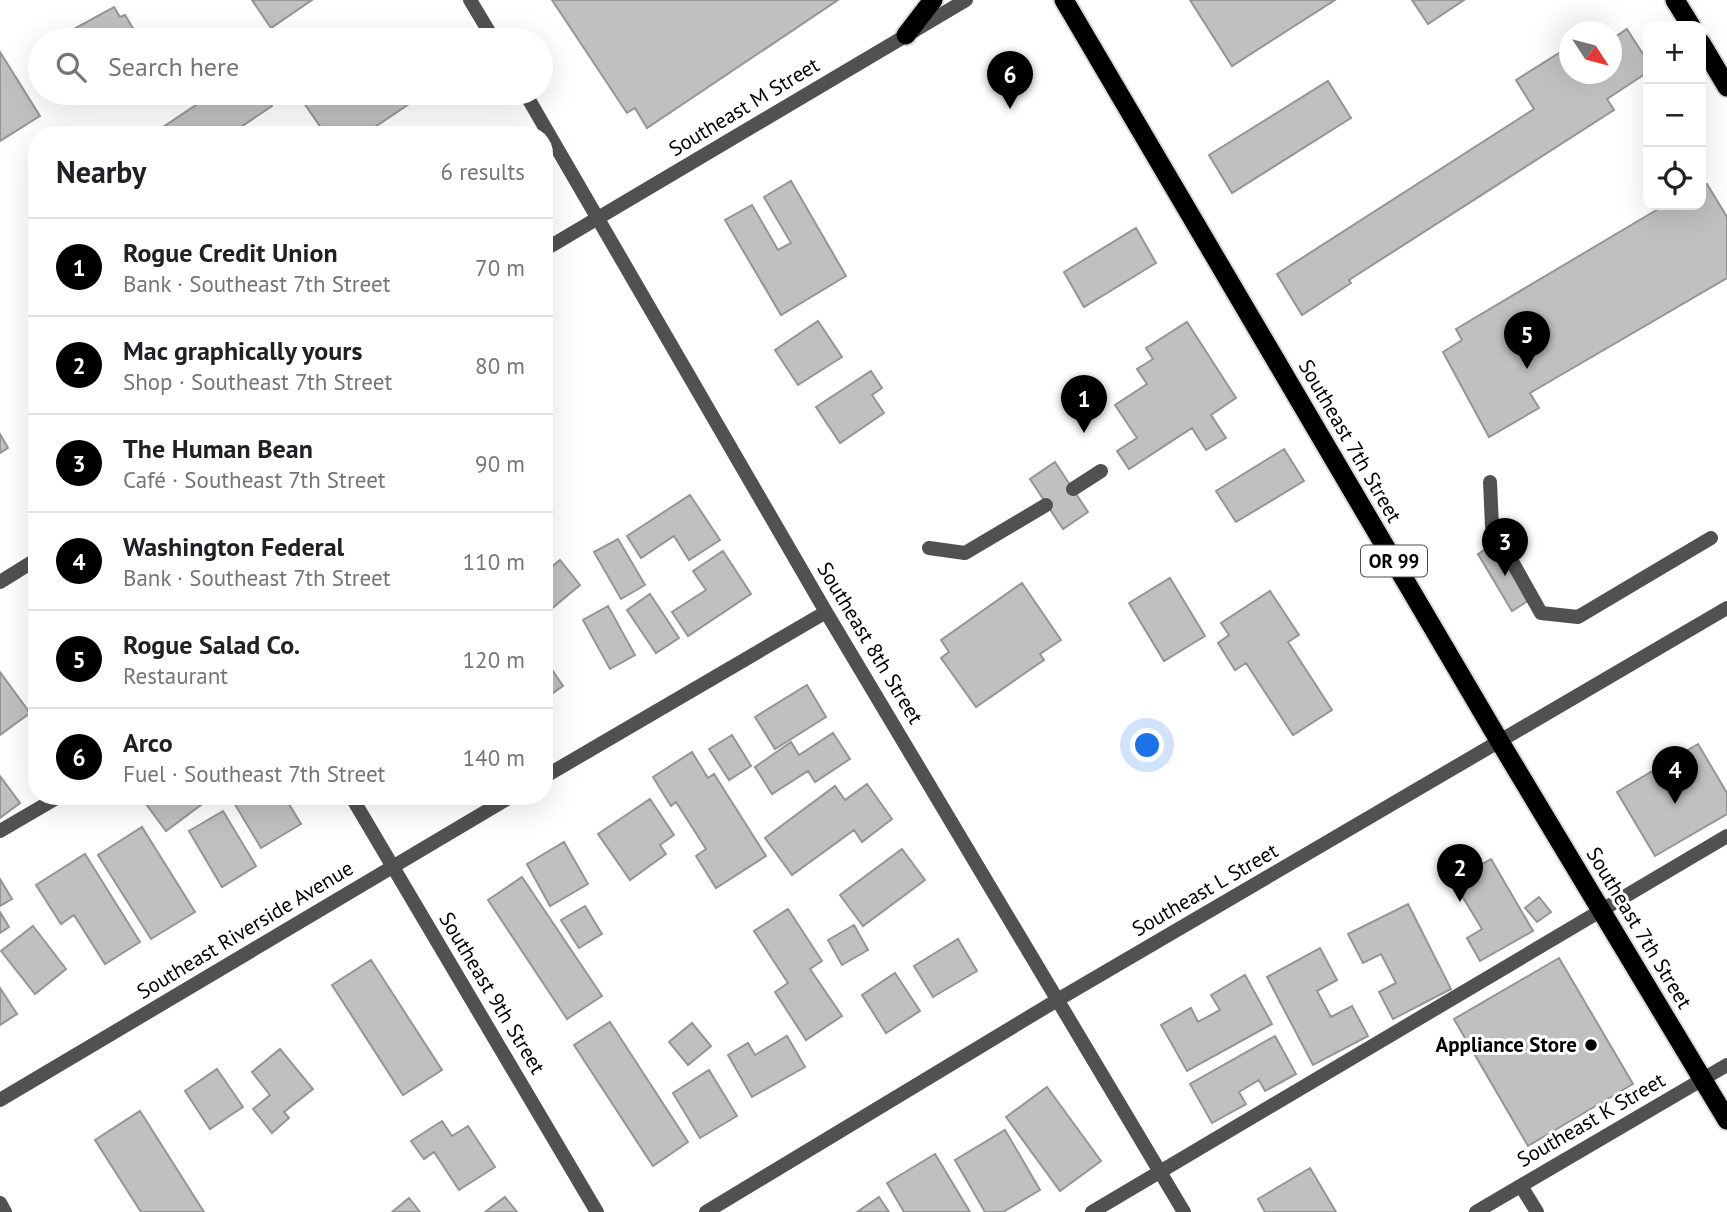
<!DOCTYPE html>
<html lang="en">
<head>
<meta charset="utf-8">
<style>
	body { margin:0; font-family:"PT Sans",sans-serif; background:#f2f2f2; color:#202124 }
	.controls { position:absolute; right:21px; top:21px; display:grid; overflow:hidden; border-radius:14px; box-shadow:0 7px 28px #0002 }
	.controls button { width:63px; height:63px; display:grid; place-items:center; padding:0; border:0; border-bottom:2px solid #e0e0e0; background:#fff; color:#202124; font:35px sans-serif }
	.compass { position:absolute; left:1559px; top:21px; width:63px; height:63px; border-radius:50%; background:#fff; box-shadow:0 7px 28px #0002; rotate:126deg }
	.you { position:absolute; left:1148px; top:746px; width:24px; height:24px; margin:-18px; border:5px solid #fff; border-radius:50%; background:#1a73e8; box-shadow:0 0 0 10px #1a73e833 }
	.badge { display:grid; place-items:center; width:46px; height:46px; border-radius:50%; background:#000; color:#fff; font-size:23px; font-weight:700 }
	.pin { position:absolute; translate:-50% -58px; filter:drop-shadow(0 2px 4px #0008) }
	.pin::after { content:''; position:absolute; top:37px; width:24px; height:21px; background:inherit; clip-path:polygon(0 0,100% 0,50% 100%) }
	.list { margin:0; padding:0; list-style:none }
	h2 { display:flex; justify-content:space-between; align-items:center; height:91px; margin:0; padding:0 28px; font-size:30px }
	h2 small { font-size:23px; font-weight:400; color:#757577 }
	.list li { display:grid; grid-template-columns:46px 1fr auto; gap:21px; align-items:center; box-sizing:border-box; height:98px; padding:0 28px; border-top:2px solid #e0e0e0 }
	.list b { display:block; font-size:26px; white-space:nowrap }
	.list p { margin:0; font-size:23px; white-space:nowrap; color:#757577 }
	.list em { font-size:23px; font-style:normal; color:#757577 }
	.icon { flex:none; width:38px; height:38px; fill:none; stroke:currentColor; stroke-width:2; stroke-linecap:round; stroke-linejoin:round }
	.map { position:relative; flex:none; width:1727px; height:1212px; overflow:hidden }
	.search { position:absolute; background:#fff; box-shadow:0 7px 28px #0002; left:28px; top:28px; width:525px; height:77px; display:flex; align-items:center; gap:18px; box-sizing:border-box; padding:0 24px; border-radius:38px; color:#757577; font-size:26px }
	.panel { position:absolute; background:#fff; box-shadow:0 7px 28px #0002; left:28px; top:126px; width:525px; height:679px; border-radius:28px }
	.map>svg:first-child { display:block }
	.building { fill:#c0c0c0; stroke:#959595; stroke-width:2 }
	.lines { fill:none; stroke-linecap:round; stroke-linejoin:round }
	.trunk-casing { stroke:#dbdbdb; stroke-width:23 }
	.service { stroke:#515151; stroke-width:14 }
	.minor { stroke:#515151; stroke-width:14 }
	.tertiary { stroke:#515151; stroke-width:14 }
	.trunk { stroke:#000; stroke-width:19 }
	.poi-dot { fill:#000; stroke:#fff; stroke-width:2.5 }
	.labels { text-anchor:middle; stroke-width:6; stroke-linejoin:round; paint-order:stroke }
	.shield { fill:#fff; stroke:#4c4c4c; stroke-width:2 }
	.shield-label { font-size:19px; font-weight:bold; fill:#000 }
	.street-label { font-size:21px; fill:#000; stroke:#fff }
	.poi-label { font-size:21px; font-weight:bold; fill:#000; stroke:#fff; text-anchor:end }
</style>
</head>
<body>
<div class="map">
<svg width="1727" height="1212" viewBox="0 0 1727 1212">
	<rect width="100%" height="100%" fill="#fff"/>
	<path class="building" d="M252,0h60l-41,28z
		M552,0h286l-191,128 -12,-20 -8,5z
		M1190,0h145l-103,66z
		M1412,0h52l-36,24z
		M114,7l6,10 5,-2 15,25h-74l-3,-5z
		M1627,29l21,33v10l-41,27 7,11 -265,170 2,3 -49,32 -25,-41 257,-165 -18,-29 54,-34v28h42v-35z
		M365,31l6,9h-20z
		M0,52l40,64 -40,25z
		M1328,81l23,37 -119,75 -23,-38z
		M214,93h49l9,13 -43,29h-78z
		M297,93h109l6,9 -49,33h-37z
		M791,181l55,95 -65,39 -56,-95 27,-15 26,45 13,-7 -27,-46z
		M1707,184l20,33v61l-197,115 9,15 -50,29 -46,-85 19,-12 -6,-11 209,-124h36v-18z
		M1136,228l20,35 -72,44 -20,-35z
		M818,321l24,36 -44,28 -23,-35z
		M1187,322l49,76 -25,17 15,23 -20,12 -14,-22 -63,41 -12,-18 20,-13 -22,-33 32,-21 -10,-15 16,-10 -7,-11z
		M871,371l11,17 -10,7 12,18 -44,30 -24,-36z
		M0,434l8,14 -8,5z
		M1284,449l20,32 -68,41 -20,-31z
		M1055,462l33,50 -25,17 -33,-50z
		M690,495l30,45 -31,20 -15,-24 -33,22 -14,-22z
		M618,539l27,46 -24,14 -27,-47z
		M1497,542l34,57 -19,12 -34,-57z
		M723,551l28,43 -63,42 -16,-24 34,-22 -13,-19z
		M560,560l20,25 -30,25 -6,-7v-30z
		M1170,578l35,58 -41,25 -35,-58z
		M1022,583l39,57 -21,14 4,6 -68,47 -35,-49 8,-6 -8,-12z
		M1270,591l29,44 -11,7 44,68 -39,25 -47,-72 -11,7 -17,-27 11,-8 -8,-12z
		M650,594l29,44 -23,15 -29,-43z
		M608,606l27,49 -25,14 -27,-49z
		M544,658l19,28 -19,13z
		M0,672l30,41 -30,22z
		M807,685l19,32 -51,32 -20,-32z
		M833,733l17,26 -35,23 -7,-11 -36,23 -17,-27 36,-25 8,13z
		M732,735l19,31 -22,14 -20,-31z
		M1698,744l29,49v21l-72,42 -38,-64z
		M692,752l16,26 6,-4 52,82 -50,32 -20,-32 10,-7 -30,-47 -5,4 -18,-29z
		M0,776l20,27 -20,15z
		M867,784l25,35 -30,23 -8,-12 -62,45 -27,-37 70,-52 10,14z
		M140,796h73l-47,35z
		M230,796h54l17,28 -40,24z
		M650,799l24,36 -14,10 6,9 -36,26 -32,-46z
		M223,811l33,55 -34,21 -33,-56z
		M142,827l53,85 -44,27 -53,-84z
		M564,842l24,42 -38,22 -23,-42z
		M902,849l23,31 -62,46 -23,-31z
		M85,854l55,88 -35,22 -31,-49 -13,9 -25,-39z
		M1491,859l42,72 -53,30 -13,-23 15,-9 -29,-48z
		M522,877l80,119 -35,23 -79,-119z
		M0,879l12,20 -12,7z
		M1539,897l12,15 -14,10 -12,-14z
		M1408,904l43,85 -58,30 -14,-27 17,-9 -15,-29 -18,9 -15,-29z
		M585,906l17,28 -23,14 -18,-28z
		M788,909l34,52 -12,8 32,47 -36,24 -31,-48 13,-9 -34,-52z
		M0,912l9,15 -9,6z
		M854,925l14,25 -26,15 -14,-25z
		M33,926l33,43 -31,25 -34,-43z
		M958,939l19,32 -44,26 -19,-31z
		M1320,948l17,32 -20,11 14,26 21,-11 16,30 -55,29 -46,-88z
		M1559,958l74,126 -105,62 -74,-127z
		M371,960l71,110 -39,25 -71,-110z
		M895,973l25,38 -34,22 -24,-38z
		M1245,975l27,49 -85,47 -26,-46 30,-17 7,14 22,-12 -9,-15z
		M0,988l17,26 -17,11z
		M610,1022l78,120 -35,24 -79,-121z
		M692,1023l19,23 -23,19 -19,-23z
		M787,1036l18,31 -53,30 -24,-42 20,-12 7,12z
		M1275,1036l21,38 -31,17 -6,-11 -20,12 7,12 -34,19 -22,-39z
		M280,1049l33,40 -29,23 5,6 -17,15 -19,-24 17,-14 -18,-23z
		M217,1069l26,38 -33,22 -25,-38z
		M709,1070l28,46 -37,22 -27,-45z
		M1047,1087l54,74 -41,30 -54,-74z
		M140,1111l64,101h-63l-46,-72z
		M442,1121l10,15 16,-10 27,41 -36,23 -25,-38 -10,7 -13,-18z
		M1005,1130l35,60 -37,22h-18l-30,-52z
		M935,1154l35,58h-66l-17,-29z
		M1310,1168l26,44h-71l-7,-13z
		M505,1197l12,15h-32z
		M879,1197l10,15h-32z
		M409,1198l11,14h-28z"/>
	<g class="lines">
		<g class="trunk-casing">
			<path id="trunk" d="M1064,0l436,742 227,378
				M1675,0l16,26
				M906,35l27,-35
				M1701,43l26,44"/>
		</g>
		<path class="service" d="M1490,482l2,44 49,87 37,4 133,-79
			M1073,489l28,-18
			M929,548l36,5 81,-48
			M0,831l60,-35
			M1521,1186l16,26
			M1092,1212l635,-376"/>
		<path class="minor" d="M470,0l24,40
			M525,93l301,519 358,600
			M544,777l282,-165
			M0,1100l512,-304
			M0,1203l5,9
			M706,1212l353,-213 668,-391
			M1476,1212l251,-147"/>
		<path class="tertiary" d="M544,250l422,-250
			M0,582l37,-23
			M351,796l246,416"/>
		<use href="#trunk" class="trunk"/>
	</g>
	<circle class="poi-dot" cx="1591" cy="1045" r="7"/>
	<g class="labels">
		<rect class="shield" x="1361" y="545.5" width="66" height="31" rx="5"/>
		<g class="shield-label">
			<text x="1394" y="568">OR 99</text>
		</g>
		<g class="street-label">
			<text transform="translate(744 107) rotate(-31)" y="7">Southeast M Street</text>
			<text transform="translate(1350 441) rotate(60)" y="7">Southeast 7th Street</text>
			<text transform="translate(870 643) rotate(59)" y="7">Southeast 8th Street</text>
			<text transform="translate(1205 890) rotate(-30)" y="7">Southeast L Street</text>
			<text transform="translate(1639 928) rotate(59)" y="7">Southeast 7th Street</text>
			<text transform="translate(245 930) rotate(-31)" y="7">Southeast Riverside Avenue</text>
			<text transform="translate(492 993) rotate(59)" y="7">Southeast 9th Street</text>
			<text transform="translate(1591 1120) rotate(-30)" y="7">Southeast K Street</text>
		</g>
		<g class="poi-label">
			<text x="1577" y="1052">Appliance Store</text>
		</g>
	</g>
</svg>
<div class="controls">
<button>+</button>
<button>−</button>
<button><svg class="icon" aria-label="locate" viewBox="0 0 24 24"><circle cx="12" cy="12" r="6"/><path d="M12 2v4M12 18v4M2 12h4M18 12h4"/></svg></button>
</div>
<svg class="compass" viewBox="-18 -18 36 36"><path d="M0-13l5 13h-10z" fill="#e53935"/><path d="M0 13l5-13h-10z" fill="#757577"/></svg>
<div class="you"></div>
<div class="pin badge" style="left:1084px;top:433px">1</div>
<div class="pin badge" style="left:1460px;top:902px">2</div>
<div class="pin badge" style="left:1505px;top:576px">3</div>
<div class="pin badge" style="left:1675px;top:804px">4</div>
<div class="pin badge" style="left:1527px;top:369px">5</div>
<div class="pin badge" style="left:1010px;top:109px">6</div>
<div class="search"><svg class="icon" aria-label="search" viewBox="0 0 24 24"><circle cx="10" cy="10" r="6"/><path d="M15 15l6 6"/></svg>Search here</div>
<section class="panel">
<h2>Nearby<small>6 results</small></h2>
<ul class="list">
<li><span class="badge">1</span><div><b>Rogue Credit Union</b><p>Bank · Southeast 7th Street</p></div><em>70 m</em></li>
<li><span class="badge">2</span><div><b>Mac graphically yours</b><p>Shop · Southeast 7th Street</p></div><em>80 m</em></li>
<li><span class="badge">3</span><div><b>The Human Bean</b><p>Café · Southeast 7th Street</p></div><em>90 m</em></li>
<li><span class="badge">4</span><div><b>Washington Federal</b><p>Bank · Southeast 7th Street</p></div><em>110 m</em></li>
<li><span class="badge">5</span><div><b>Rogue Salad Co.</b><p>Restaurant</p></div><em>120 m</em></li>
<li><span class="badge">6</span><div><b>Arco</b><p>Fuel · Southeast 7th Street</p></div><em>140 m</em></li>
</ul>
</section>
</div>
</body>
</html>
